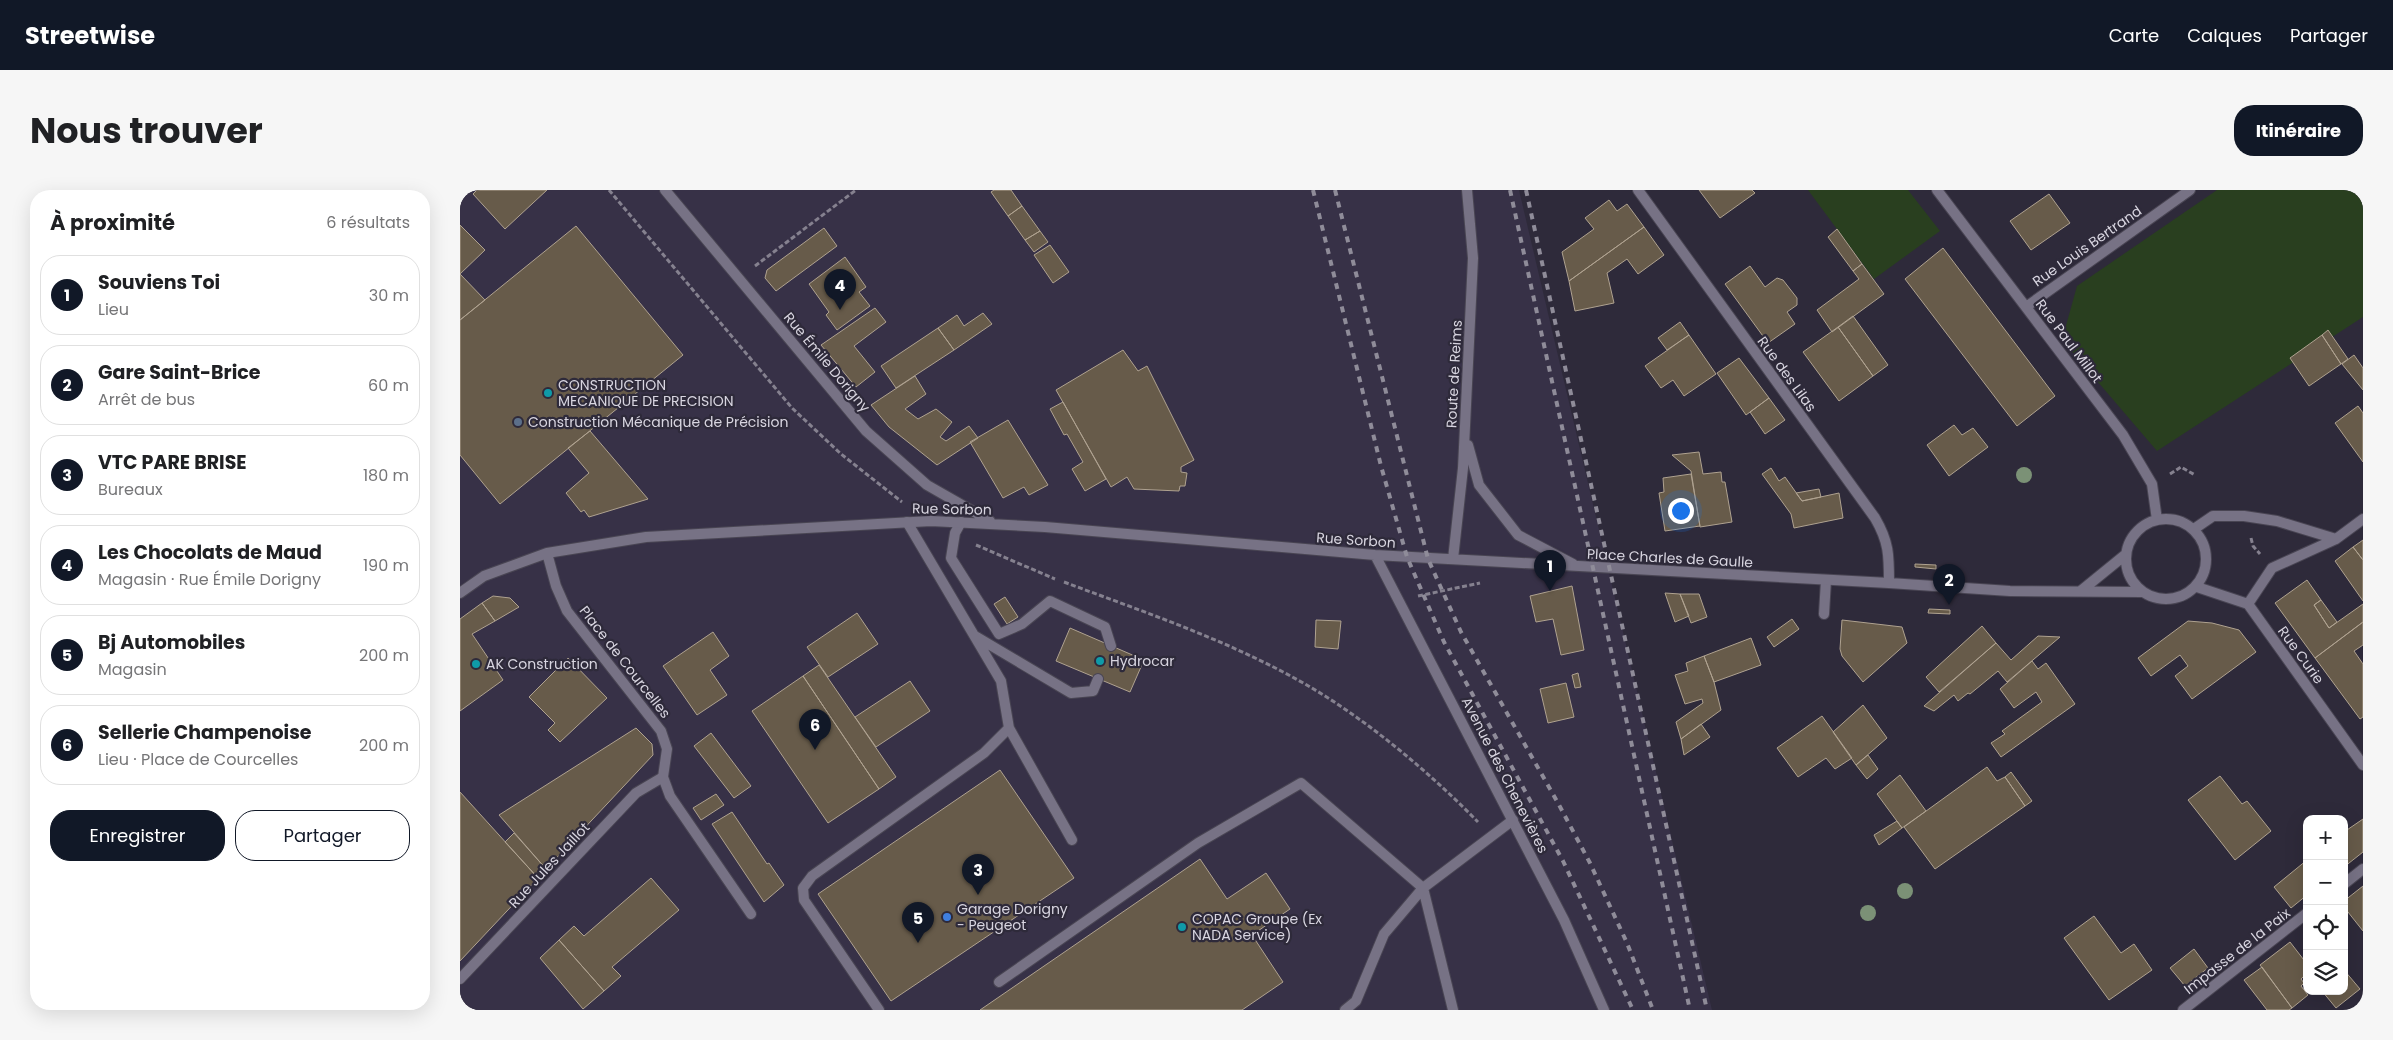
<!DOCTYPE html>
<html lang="fr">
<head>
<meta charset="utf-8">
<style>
	body { margin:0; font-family:Poppins,sans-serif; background:#f6f6f6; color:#202124 }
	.controls { position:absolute; right:15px; bottom:15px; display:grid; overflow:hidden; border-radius:10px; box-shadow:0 5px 20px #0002 }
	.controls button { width:45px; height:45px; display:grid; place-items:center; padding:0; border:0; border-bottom:1px solid #e0e0e0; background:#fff; color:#202124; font:25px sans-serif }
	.you { position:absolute; left:1220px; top:320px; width:18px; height:18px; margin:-12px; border:4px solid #fff; border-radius:50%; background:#1a73e8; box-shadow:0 0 0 8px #1a73e833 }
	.badge { display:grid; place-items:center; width:32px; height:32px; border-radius:50%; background:#111827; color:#fff; font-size:16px; font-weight:700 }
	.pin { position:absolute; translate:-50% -41px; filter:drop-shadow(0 1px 2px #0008) }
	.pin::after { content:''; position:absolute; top:26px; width:18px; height:15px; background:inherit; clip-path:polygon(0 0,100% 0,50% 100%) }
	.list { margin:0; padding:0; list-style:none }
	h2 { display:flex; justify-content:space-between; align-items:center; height:65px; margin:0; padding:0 20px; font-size:21px }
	h2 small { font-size:16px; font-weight:400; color:#757577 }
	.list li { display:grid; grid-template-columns:32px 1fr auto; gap:15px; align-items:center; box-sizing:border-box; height:80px; margin:0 10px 10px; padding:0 10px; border:1px solid #e0e0e0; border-radius:20px }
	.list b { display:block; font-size:19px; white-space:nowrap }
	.list p { margin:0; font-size:16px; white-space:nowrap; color:#757577 }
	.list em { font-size:16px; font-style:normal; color:#757577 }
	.actions { display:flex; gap:10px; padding:15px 20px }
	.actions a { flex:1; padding:11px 0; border:1px solid #111827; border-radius:20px; text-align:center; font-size:18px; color:#111827 }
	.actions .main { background:#111827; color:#fff }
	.icon { flex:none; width:28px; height:28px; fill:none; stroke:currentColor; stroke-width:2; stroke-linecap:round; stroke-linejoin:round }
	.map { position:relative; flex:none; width:1903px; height:820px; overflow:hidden; border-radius:20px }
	header { display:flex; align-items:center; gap:30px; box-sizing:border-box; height:70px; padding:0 25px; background:#111827; color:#fff }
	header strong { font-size:24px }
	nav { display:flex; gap:28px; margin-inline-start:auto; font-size:18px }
	.intro { display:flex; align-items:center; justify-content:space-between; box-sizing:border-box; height:120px; padding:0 30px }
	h1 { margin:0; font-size:35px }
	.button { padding:12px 22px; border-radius:20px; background:#111827; color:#fff; font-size:18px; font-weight:700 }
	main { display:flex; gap:30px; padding:0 30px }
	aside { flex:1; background:#fff; border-radius:20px; box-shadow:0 5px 20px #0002 }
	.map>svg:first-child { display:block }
	.built { fill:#373147 }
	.green { fill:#293f1f }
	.building { fill:#675b4a; stroke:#afa290 }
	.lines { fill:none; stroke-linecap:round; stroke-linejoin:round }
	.lane-casing { stroke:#494553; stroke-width:12 }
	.street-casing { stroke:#494553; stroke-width:12 }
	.path { stroke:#85818f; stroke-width:3; stroke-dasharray:5 2.5; stroke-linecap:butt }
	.lane { stroke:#777285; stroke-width:10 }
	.street { stroke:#777285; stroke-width:10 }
	.rail { stroke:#8f8c99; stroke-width:4; stroke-dasharray:6 6; stroke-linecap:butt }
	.tree { fill:#7b9176 }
	.culture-dot { fill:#0f9aa8; stroke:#2e2a3a; stroke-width:2 }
	.service-dot { fill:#5c6f8a; stroke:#2e2a3a; stroke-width:2 }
	.shop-dot { fill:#3f7fe0; stroke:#2e2a3a; stroke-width:2 }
	.labels { text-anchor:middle; stroke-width:4.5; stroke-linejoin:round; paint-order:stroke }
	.street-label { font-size:14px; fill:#d8d5e0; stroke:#2e2a3a }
	.poi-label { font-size:14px; fill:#d8d5e0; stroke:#2e2a3a; text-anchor:start }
</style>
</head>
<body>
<header>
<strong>Streetwise</strong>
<nav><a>Carte</a><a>Calques</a><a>Partager</a></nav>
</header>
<div class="intro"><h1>Nous trouver</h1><a class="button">Itinéraire</a></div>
<main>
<aside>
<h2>À proximité<small>6 résultats</small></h2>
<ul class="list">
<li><span class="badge">1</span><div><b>Souviens Toi</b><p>Lieu</p></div><em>30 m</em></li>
<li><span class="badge">2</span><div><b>Gare Saint-Brice</b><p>Arrêt de bus</p></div><em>60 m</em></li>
<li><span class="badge">3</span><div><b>VTC PARE BRISE</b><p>Bureaux</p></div><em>180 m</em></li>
<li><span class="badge">4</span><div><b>Les Chocolats de Maud</b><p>Magasin · Rue Émile Dorigny</p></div><em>190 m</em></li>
<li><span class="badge">5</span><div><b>Bj Automobiles</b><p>Magasin</p></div><em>200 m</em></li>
<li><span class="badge">6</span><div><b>Sellerie Champenoise</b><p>Lieu · Place de Courcelles</p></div><em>200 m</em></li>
</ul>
<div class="actions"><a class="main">Enregistrer</a><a>Partager</a></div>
</aside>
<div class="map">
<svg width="1903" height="820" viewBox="0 0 1903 820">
	<rect width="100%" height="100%" fill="#2e2a3a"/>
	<path class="built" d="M0,0h1059l193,820h-1252z"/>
	<path class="green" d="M1348,0h100l32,41 -66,48z
		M1757,0h146v127l-206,134 -95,-111 15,-54z"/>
	<path class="building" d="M17,0h70l-42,39 -32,-35z
		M534,0h17l11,16 -14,10 -17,-24z
		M1239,0h53l3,3 -35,25z
		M1589,4l21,29 -39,27 -21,-29z
		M1149,10l8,11 10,-7 17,23 -75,54 -7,-29 32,-23 -9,-11z
		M562,16l18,25 -15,9 -17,-24z
		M0,35l25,25 -25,24z
		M116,36l107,129 -183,149 -40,-49v-135z
		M1184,37l20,28 -26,19 -11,-15 -20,14 7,30 -39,8 -6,-30z
		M364,38l13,18 -61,45 -11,-13 2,-8z
		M1377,39l25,35 -9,7 -25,-34z
		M580,41l8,11 -14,10 -9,-12z
		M590,55l19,27 -16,11 -19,-28z
		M1483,58l112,148 -38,30 -112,-147z
		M385,67l21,30 -7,5 11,14 -33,24 -11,-15 3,-3 -20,-28z
		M1402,74l22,30 -52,38 -15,-22 42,-31 -6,-8z
		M1290,76l15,21 12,-9 6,2 14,18v7l-10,7 8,12 -27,19 -43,-59z
		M0,84l25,26 -25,20z
		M415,118l11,14 -32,24 21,26 -19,15 -35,-42z
		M523,123l9,11 -38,26 -16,-22 19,-13 7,11z
		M1393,126l35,49 -15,11 -35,-49z
		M1220,132l9,13 -22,15 -9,-12z
		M1378,137l35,49 -34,25 -36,-49z
		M478,138l16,22 -58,38 -15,-22z
		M1868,140l20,29 -7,5 -19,-29z
		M1229,145l27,39 -32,22 -11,-16 -12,8 -16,-22z
		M1862,145l19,29 -32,22 -19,-28z
		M663,160l15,21 9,-5 47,94 -13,7v5l6,1 -2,13h-5l-1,5 -45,-2 -7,-12 -16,10 -55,-97z
		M1894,165l9,13v22l-21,-26z
		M1279,168l30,40 -23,17 -29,-42z
		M455,186l11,18 -21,15 13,10 18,-10 16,13 -12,15 6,4 23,-15 9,12 -41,27 -48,-38 -18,-22z
		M1309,208l16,22 -20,14 -15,-22z
		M603,212l43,77 -21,12 -13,-22 11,-7 -16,-28 -3,1 -14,-26z
		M1898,216l5,7v49l-28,-39z
		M548,230l40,65 -19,10 -5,-8 -21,11 -33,-56z
		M1494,235l8,10 11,-7 15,19 -39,29 -22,-31z
		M130,241l58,68 -59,18 -5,-7 -3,2 -15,-19 23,-20 -21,-25z
		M1239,262l4,22 18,-2 1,10h3l7,40 -32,5 -9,-56 -19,-16z
		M1311,278l8,13 6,-4 17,24 37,-8 4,25 -49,10 -3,-14 -29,-40z
		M1231,284l9,52 -35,5 -6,-38 5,-1 -1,-14z
		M1359,299l2,8 -19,4 -6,-8z
		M1903,350v20l-10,-13z
		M1893,357l10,13v41l-28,-40z
		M1455,374l21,1v4l-21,-2z
		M1847,390l14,20 -7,5 15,23 34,-24v18l-48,36 -40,-55z
		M1112,396l12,64 -23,5 -8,-36 -17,3 -6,-26z
		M1205,403l15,1 9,22 -14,6z
		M1220,404h19l8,23 -16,6z
		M33,406l17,2 9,9 -24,14 -13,-18z
		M545,407l13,20 -11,7 -13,-20z
		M1861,410l16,22 -8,6 -15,-23z
		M22,413l13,18 -23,13 31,46 -43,31v-92z
		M1469,419l21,1v4l-22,-1z
		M397,423l21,31 -50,33 -21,-30z
		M1332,429l7,10 -25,18 -7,-10z
		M856,430l25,1 -3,28 -23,-2z
		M1382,430l60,7 5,16 -44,39 -21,-26 -2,-7z
		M1728,431l24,2 27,7 17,22 -64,47 -17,-23 13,-10 -8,-11 -29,21 -13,-18z
		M1903,432v23l-9,6 9,13v53l-3,2 -45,-61z
		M1522,436l14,17 -57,49 -13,-15z
		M610,438l74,32 -14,32 -74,-31z
		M253,442l16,24 -19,14 17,25 -30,20 -34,-49z
		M1578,446l22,1 -53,45 -9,-11 -28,23 -2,-1 -10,8 -4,-6 -20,16 -10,-5 72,-63 15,17z
		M1291,448l10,27 -47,17 -10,-26z
		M1244,466l10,26 7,28 -40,29 -5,-17 27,-19 -1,-4 -17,5 -10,-29 13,-4 -2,-8z
		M108,468l39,40 -47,44 -12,-12 7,-7 -26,-26z
		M1572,471l6,8 8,-6 29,41 -74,53 -10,-14 14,-9 -3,-3 40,-29 -6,-10 -22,16 -14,-19z
		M359,475l77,112 -17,12 -76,-113z
		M1118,483l3,14 -6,1 -3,-13z
		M343,486l76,113 -51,34 -76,-112z
		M450,491l20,30 -54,36 -21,-30z
		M1106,493l8,34 -26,6 -8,-34z
		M1403,515l24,33 -31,27 -23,-33z
		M1362,526l30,42 -17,11 -9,-11 -28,19 -21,-29z
		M1241,534l9,13 -26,18 -3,-16z
		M176,538l16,16 1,11 -107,114 -47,-54z
		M251,543l40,53 -17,12 -40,-52z
		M1408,565l10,14 -11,10 -11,-14z
		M1527,577l10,14 8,-4 20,29 -90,63 -31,-42z
		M540,580l74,108 -183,123 -73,-107z
		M1551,582l21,29 -7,5 -20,-29z
		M1440,585l26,36 -24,17 -25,-34z
		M1760,586l22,28 5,-3 24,30 -36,29 -47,-60z
		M0,602l78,86 -78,83z
		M256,604l8,11 -23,15 -8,-12z
		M272,622l35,52 2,-1 15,22 -20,17 -52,-78z
		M1903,629v33l-19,15v-35z
		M1437,631l5,7 -23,17 -5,-10z
		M54,643l32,36 -8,9 -33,-36z
		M740,669l27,40 39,-26 24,36 -38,26 31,47 -41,28h-262z
		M1847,670v35l-16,13 -17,-21z
		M191,688l28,32 -67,57 9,9 -17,15 -45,-51 15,-14 10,10z
		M1903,696v45l-19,-24v-6z
		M1634,726l27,37 13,-9 18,26 -43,30 -45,-62z
		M99,750l45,51 -21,18 -43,-51z
		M1830,752l17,22v9l-6,6 3,4 -3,3 7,9 -16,13 -32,-43z
		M1734,759l14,19 -23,18 -15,-18z
		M1802,777l30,41 -3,2h-22l-23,-30z
		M1884,780l16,19 -24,19 -14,-17h22z"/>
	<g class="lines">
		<g class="lane-casing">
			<path id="lane" d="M501,332l-6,11 -4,25 48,76 23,-10 28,-23 55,26 6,19
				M1364,424l2,-34
				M515,446l96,57 22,-2 5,-12
				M549,538l63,112
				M963,698l30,122
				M539,792l199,-139 103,-60 122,105 90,-68
				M419,820l-75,-110 -1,-12 9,-12 172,-123 25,-25 -8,-47 -94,-159
				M885,820l11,-9 28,-67 39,-46"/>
		</g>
		<g class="street-casing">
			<path id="street" d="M205,0l201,241 61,54 63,36
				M1178,0l237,328c14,24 14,37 14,65
				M1477,0l186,245 29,49 5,36
				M1566,117l164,-117
				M1008,255l11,40 39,50 55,29
				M1666 369a40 40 0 1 1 80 0a40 40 0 1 1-80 0Z
				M1734,339l19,-13h31l33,5 59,18
				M87,363l9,33 11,25 94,120 6,18 -4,28 7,19 81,118
				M915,365l189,365 40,90
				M993,369l10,-91 10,-210 -6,-68
				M1737,397l51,17 115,161
				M1622,400l43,-35
				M0,403l24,-17 63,-23 99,-16 285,-16 114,6 330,28 514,28 121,8 132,1
				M1788,414l24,-36 64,-29 27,-20
				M1884,694l19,-15
				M0,789l176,-186 27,-16
				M1723,820l124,-97"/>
		</g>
		<path class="path" d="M149,0l183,218 49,46 61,48
			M295,76l101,-76
			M1710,284l11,-7 14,8
			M1791,348l2,8 7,8
			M516,355l79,34
			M604,392c88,33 181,64 261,114 55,35 107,79 153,126
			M958,406l62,-13"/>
		<use href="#lane" class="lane"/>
		<use href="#street" class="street"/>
		<path class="rail" d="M853,0l68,276 26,91 37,85 119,219 70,149
			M875,0l93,369 33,73 97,171 32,60 37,80 26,67
			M1050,0l180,820
			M1066,0l181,820"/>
	</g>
	<g class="tree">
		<circle cx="1564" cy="285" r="8"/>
		<circle cx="1445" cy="701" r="8"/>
		<circle cx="1408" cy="723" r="8"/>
	</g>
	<g class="culture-dot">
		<circle cx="88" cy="203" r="5"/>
		<circle cx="640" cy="471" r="5"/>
		<circle cx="16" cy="474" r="5"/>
		<circle cx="722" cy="737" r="5"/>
	</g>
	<circle class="service-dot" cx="58" cy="232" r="5"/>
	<circle class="shop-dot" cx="487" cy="727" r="5"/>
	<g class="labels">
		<g class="street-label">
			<text transform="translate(1627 56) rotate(-35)" y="5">Rue Louis Bertrand</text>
			<text transform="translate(1609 151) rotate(53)" y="5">Rue Paul Millot</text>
			<text transform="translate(367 172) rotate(50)" y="5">Rue Émile Dorigny</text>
			<text transform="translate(994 184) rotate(-87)" y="5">Route de Reims</text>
			<text transform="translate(1327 184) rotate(54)" y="5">Rue des Lilas</text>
			<text transform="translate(492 319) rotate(1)" y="5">Rue Sorbon</text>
			<text transform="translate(896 350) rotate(4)" y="5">Rue Sorbon</text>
			<text transform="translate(1210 368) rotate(3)" y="5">Place Charles de Gaulle</text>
			<text transform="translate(1841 465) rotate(54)" y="5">Rue Curie</text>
			<text transform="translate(165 472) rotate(52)" y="5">Place de Courcelles</text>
			<text transform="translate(1045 585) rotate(63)" y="5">Avenue des Chenevières</text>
			<text transform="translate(89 675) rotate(-47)" y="5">Rue Jules Jaillot</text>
			<text transform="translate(1777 761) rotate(-38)" y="5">Impasse de la Paix</text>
		</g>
		<g class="poi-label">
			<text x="98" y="200">CONSTRUCTION<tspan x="98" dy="16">MECANIQUE DE PRECISION</tspan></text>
			<text x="68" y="237">Construction Mécanique de Précision</text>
			<text x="650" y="476">Hydrocar</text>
			<text x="26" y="479">AK Construction</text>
			<text x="497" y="724">Garage Dorigny<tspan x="497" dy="16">- Peugeot</tspan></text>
			<text x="732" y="734">COPAC Groupe (Ex<tspan x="732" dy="16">NADA Service)</tspan></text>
		</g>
	</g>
</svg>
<div class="controls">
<button>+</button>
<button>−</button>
<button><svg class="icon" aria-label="locate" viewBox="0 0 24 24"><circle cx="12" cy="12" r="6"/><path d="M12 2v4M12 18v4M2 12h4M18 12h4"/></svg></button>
<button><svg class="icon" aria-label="layers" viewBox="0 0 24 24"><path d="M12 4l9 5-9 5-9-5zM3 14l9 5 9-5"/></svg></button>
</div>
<div class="you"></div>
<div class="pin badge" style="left:1090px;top:401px">1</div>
<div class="pin badge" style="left:1489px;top:415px">2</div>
<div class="pin badge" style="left:518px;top:705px">3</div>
<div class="pin badge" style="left:380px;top:120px">4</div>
<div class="pin badge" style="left:458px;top:753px">5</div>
<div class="pin badge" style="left:355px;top:560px">6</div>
</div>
</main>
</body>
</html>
